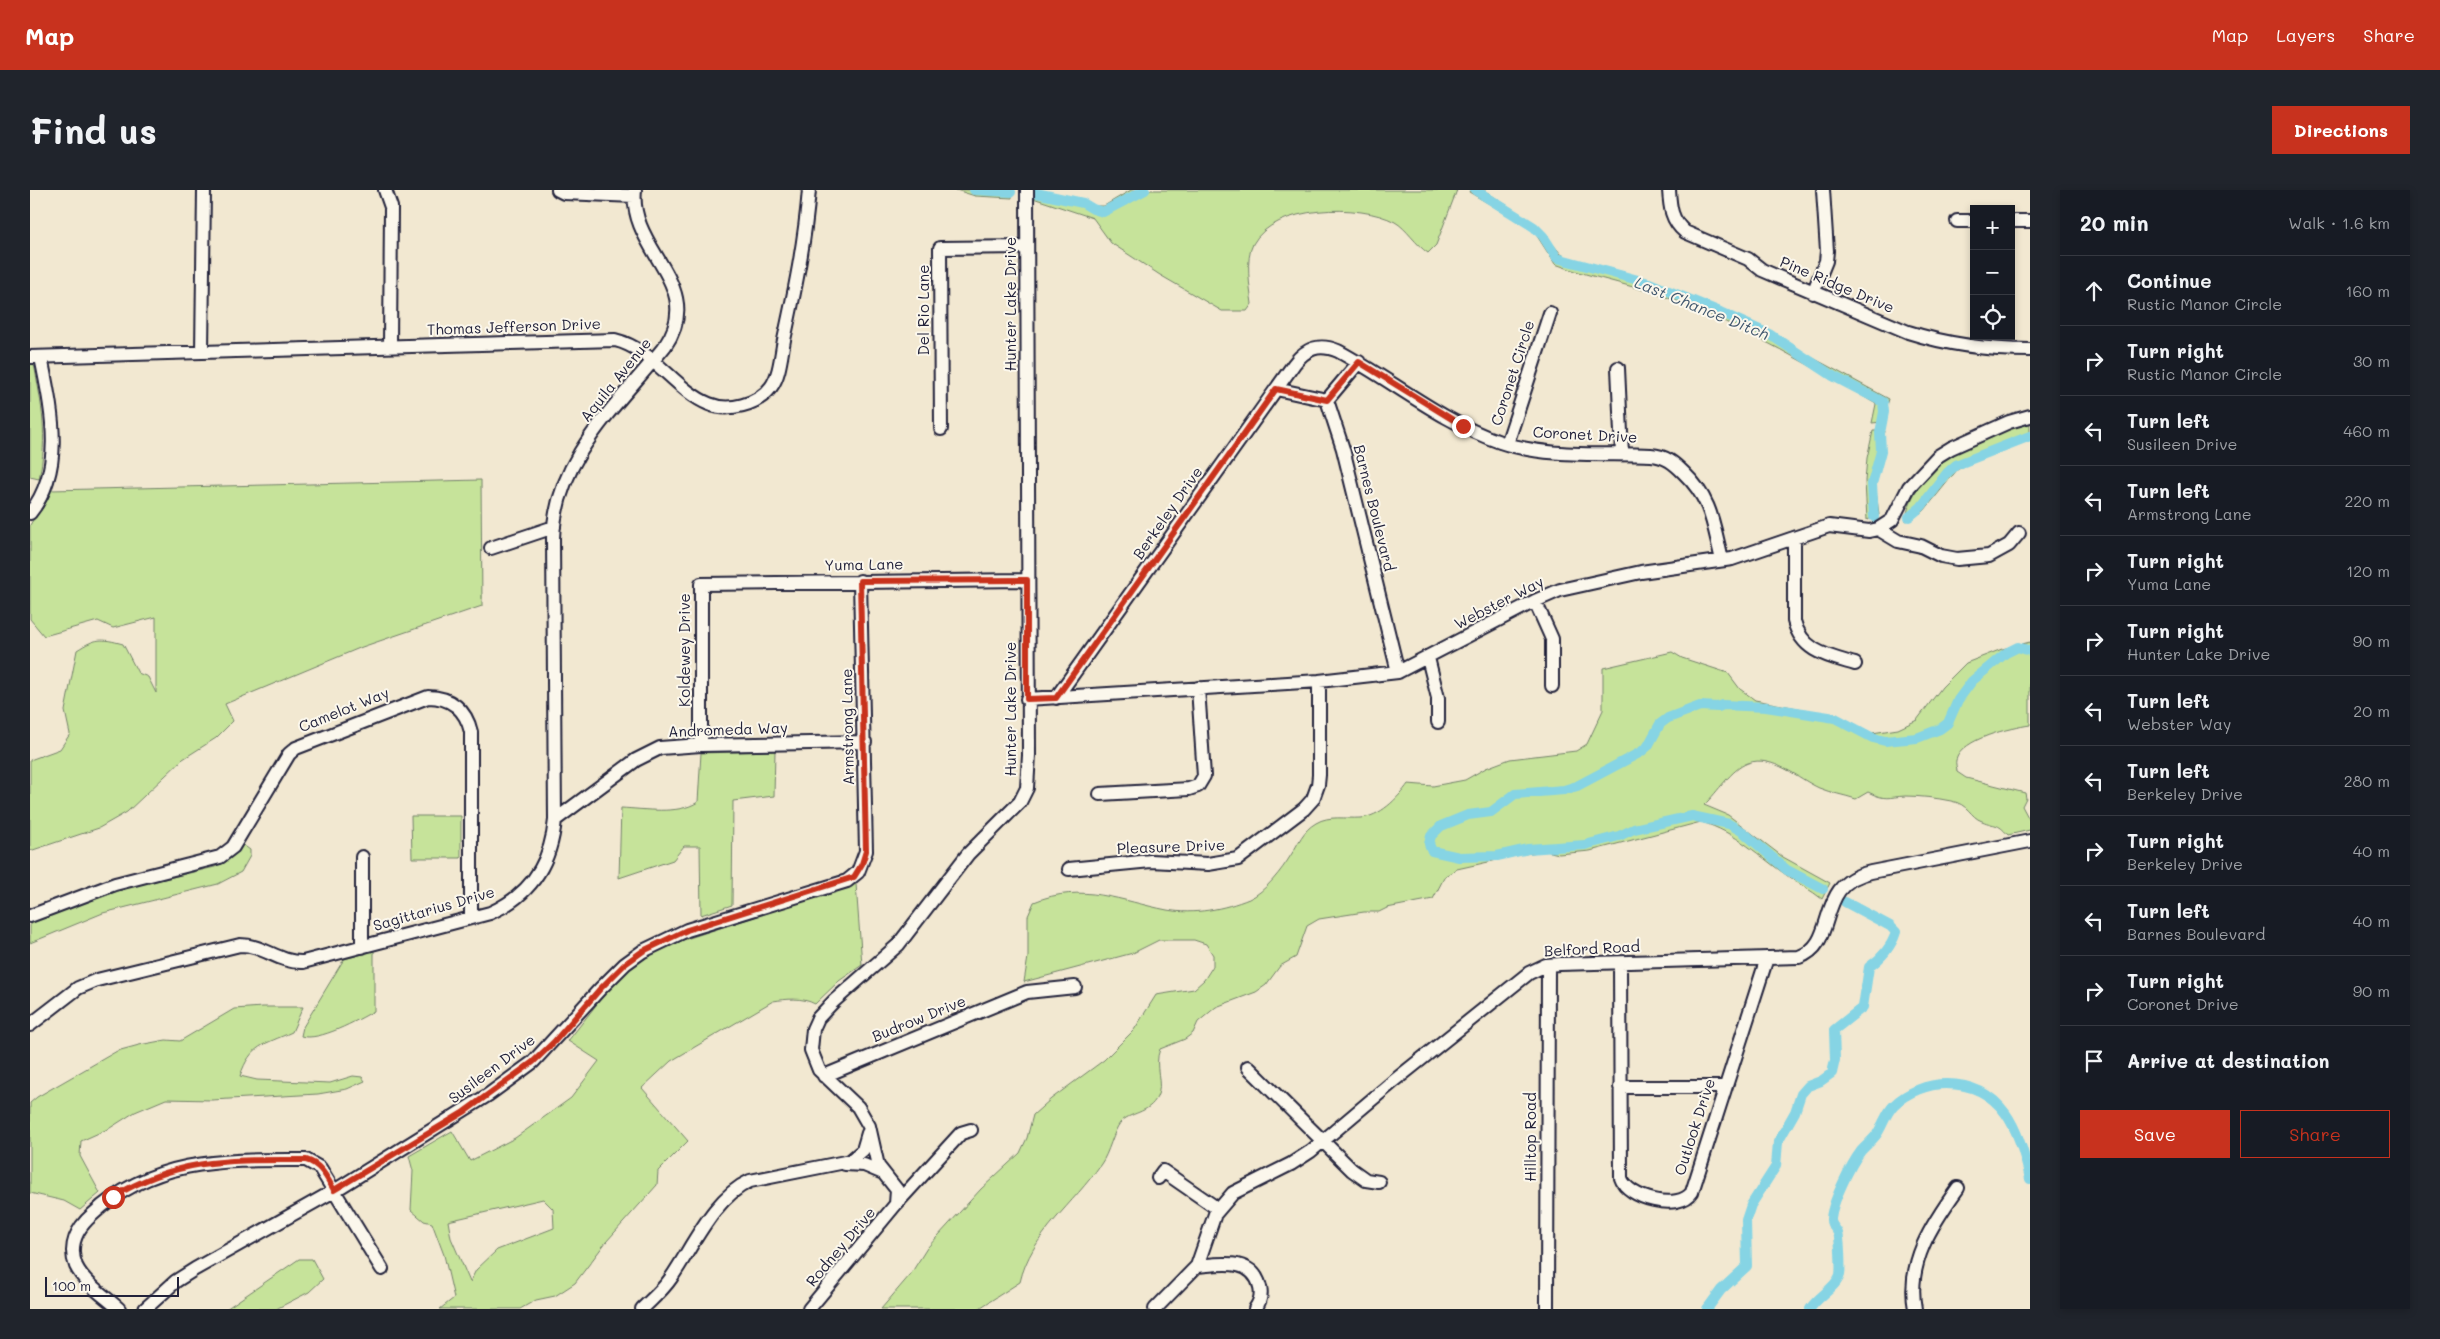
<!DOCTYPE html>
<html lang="en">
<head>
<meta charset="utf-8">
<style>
	body { margin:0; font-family:Mali,sans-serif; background:#20242c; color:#f1f3f6 }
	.controls { position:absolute; right:15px; top:15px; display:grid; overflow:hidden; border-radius:0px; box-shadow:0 2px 8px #0003 }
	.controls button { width:45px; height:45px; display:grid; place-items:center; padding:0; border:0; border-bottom:1px solid #363941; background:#171b24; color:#f1f3f6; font:25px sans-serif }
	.scale { position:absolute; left:15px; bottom:12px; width:134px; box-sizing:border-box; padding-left:5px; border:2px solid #22223b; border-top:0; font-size:14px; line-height:18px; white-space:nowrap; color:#22223b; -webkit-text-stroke:4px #fbf7ec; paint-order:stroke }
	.stop { position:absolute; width:15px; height:15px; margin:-11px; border:4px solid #c8321e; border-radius:50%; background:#fff }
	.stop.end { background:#c8321e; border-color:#fff; box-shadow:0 1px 5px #0008 }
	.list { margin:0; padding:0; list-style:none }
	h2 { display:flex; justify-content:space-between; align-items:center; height:65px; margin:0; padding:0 20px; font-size:21px }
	h2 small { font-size:16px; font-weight:400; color:#9ea1a6 }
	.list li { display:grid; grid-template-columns:32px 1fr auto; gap:15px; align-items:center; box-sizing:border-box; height:70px; padding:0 20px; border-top:1px solid #363941 }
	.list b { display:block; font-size:19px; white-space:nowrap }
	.list p { margin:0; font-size:16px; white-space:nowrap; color:#9ea1a6 }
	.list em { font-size:16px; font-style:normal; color:#9ea1a6 }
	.actions { display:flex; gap:10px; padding:15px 20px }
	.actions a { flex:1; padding:11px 0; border:1px solid #c8321e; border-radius:0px; text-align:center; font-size:18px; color:#c8321e }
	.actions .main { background:#c8321e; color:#fff }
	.icon { flex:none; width:28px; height:28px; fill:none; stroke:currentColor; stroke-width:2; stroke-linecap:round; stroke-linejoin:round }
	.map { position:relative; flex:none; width:2000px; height:1119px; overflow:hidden; border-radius:0px }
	header { display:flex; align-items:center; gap:30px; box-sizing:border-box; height:70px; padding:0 25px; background:#c8321e; color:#fff }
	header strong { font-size:24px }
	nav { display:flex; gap:28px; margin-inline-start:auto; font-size:18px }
	.intro { display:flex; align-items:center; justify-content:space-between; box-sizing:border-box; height:120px; padding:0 30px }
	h1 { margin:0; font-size:35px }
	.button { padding:12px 22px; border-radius:0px; background:#c8321e; color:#fff; font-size:18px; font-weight:700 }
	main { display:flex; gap:30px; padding:0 30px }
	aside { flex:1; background:#171b24; border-radius:0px; box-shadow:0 2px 8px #0003 }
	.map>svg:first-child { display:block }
	.green { fill:#c6e39a; stroke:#74826a; fill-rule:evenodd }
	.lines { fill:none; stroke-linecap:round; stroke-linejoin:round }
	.canal { stroke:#86d4e4; stroke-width:10 }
	.minor-casing { stroke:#22223b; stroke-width:16 }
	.minor { stroke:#fbf7ec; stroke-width:12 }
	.route { stroke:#c8321e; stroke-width:6 }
	.labels { text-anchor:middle; stroke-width:4; stroke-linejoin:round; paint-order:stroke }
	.street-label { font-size:15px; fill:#22223b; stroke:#fbf7ec }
	.water-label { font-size:16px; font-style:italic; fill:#40576e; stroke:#fbf7ec }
</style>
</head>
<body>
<header>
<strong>Map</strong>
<nav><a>Map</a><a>Layers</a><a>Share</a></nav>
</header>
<div class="intro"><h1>Find us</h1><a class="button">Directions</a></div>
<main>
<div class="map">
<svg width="2000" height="1119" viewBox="0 0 2000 1119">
	<rect width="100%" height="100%" fill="#f2e8d1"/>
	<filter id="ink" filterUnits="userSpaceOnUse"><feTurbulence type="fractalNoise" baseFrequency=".02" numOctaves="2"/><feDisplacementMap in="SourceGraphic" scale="10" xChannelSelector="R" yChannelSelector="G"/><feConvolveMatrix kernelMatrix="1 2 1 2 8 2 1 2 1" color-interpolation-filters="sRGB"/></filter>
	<g filter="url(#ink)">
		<path class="green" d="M926,0h56v8l-37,-2z
			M1004,0l59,16h11l27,-16h326l-21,55 -8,8c-12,-8 -22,-25 -33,-31 -35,-19 -121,-17 -142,22 -8,15 -3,44 -1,60l-5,7h-25l-62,-36 -49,-32 -18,-25 -60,-20z
			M1440,0h14l54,36 23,28 9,5 37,9 92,33 66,31 124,67 -7,23 -10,1 4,-19c-64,-37 -127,-75 -197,-102 -40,-16 -84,-23 -124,-38l-18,-28 -9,-9 -59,-35z
			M0,171l4,3c8,43 14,71 5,115l-9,-2z
			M2000,233v14l-55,23 -18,10 -33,41 -18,10c1,-24 24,-54 44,-66 19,-12 59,-28 80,-32z
			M1843,241h12l-10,51 4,33 -12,5 -2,-39 2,-23z
			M451,290l1,126 -120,41 -137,57 8,17 -17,17 -33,21 -56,53 -28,16 -69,23v-91l30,-11 10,-15 -5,-23 12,-61c19,-12 24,-12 46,-6l15,29 10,4 8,16v-76l-43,11 -15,-7 -54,15 -14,-17v-94l21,-35z
			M2000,452v83c-19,3 -68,13 -74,35 -1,3 1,8 1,12l9,6 59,15 1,5 -4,8 8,15v9l-22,5c-11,-13 -12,-8 -26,-14 -12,-4 -13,-17 -31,-20 -14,-3 -32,-5 -46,-5 -17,1 -19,5 -37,-4l-12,7c-12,-4 -25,-6 -37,-11 -20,-9 -47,-34 -71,-25 -17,6 -30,29 -44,42l24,10 55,42 47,26 -8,16c-11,-9 -22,-14 -33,-22 -29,-20 -53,-45 -88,-55l-111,29 -31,3 -13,-3 -22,3 -67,15 -12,7 -12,23 -46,9 -8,4h-15l-45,7 -12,7 -11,31 -16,9 -14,19 -10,7 -40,15 -18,15 -5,11 -8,6 -25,10c-7,17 4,35 -3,48 -8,17 -28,15 -37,26 -7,9 -11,30 -19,41 -27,40 -70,70 -81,118l-42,27h-97l29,-34 17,-27 54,-59 39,-36 7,-15 6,-23 18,-16 53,-39 30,-30 22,-35 38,-6 10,-9 9,-14v-11l-7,-11 -12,-4h-35l-26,13 -109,29 4,-25v-41l6,-14c48,-20 87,-1 133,8 27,5 57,-1 82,-11 16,-7 33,-29 42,-44 8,-12 11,-24 25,-32 13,-8 30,-4 44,-5 20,-1 38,-20 48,-34l25,2 32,-6 21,-12 24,-9 66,-8 11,-7 16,-34v-42l69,-16 10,6 46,15 12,16 15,11 80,15 37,18 26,-4 19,-9 25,-33 24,-24 36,-14z
			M745,561l-1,45 -41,5 -1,104 -31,10 -1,-69h-16l-11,14 -54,18 2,-70c23,1 57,7 77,-6l3,-49z
			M381,626h50v42h-49z
			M212,654l8,6v6l-9,16 -23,12 -115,29 -73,30v-21l100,-35 85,-20 15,-9z
			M826,694l6,81 -23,16 -24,23c-13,-7 -28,-5 -42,-3l-102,60 -29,27 46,53 -30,30 -1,14 -51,57 -31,41 -20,13 -19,4 -16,9h-80l14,-11 -10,-43 -12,-32 -8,-2 -13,-11 2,-39 -4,-15 43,-25 18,30 45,-23 56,-40 28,-37 -31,-20 39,-50 20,-21 25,-16 31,-14zM513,1009l10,10 1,19 -57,22 -21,20 -6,12 -19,-44 -3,-17z
			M344,761v60c-16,9 -55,31 -73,25l2,-9 41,-68z
			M233,817h40l-11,25c-28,13 -41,12 -52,44l17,4 73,3 23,-7 9,1 3,4 -18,8 -29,5 -106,6 -46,-1 -31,13 -25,16 -29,13 -1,15 20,37 -20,17 -16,-9 -34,-8v-90l7,-6 80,-46 22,-6 27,-5 14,1 54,-32z
			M269,1069h13l11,20 -14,13 -33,17h-50z"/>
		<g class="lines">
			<path class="canal" d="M944,0l37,2
				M1445,0l59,37 9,9 14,22 92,25 71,29 49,22 64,42 50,26 1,10 -4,21 1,18 -9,33 2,33
				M1006,3l47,10 10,6 10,3 42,-22
				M1879,327l12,-10 26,-34 9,-8 74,-29
				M1793,699l-36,-19 -44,-38 -14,-8 -37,-8 -58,13 -15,7 -34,9 -57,4 -31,7 -38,1 -27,-6 -3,-7 2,-8 10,-10 27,-11 23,-3 24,-18 49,-4 13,-4 64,-34 7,-6 12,-22 8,-6 32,-12 18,1 5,-2 43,2 69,11 38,20 12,3 32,-3 23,-9 8,-6 10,-23 14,-19 34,-28 12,-6 12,4
				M1677,1119l14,-19 26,-24 -1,-46 5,-15 25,-39 2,-24 17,-30 6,-18 7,-8 13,-5 11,-8 3,-13 -1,-30 29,-23 6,-40c12,-8 23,-21 27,-35l-6,-6 -45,-24
				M1780,1119c7,-12 26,-21 30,-34 1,-5 0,-37 -2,-42 -2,-5 -7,-7 -7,-13 0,-16 20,-56 30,-69 5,-6 11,-10 16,-17 6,-9 9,-21 17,-29 13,-13 34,-21 52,-21 57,0 74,47 84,95"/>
			<g class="minor-casing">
				<path id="minor" d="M355,0l6,17 -1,140
					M528,0l6,3 70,3
					M1639,0c1,17 2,30 16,42l63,27 14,11 146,62c41,13 80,18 122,18
					M1927,31h17
					M1981,31h19
					M1783,103l13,-32 1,-10 -4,-61
					M172,162l2,-162
					M0,167l585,-17c38,9 60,50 94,64 19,8 49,1 62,-17 9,-12 10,-32 13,-47 11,-50 21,-99 25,-150
					M1329,172l-32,38 16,49 55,223
					M1588,178l4,86
					M1246,199l51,11
					M911,239l-1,-181 87,-1
					M1477,254l43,-131
					M0,323c36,-45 21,-105 11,-156
					M1848,339l20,12 23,5 20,10 16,3 32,-3 20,-11 10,-12
					M1764,348v83c8,31 34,35 61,43
					M461,358l63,-21
					M1505,411l17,38v47
					M1398,468l10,40v24
					M1026,508l238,-334c12,-16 25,-21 44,-13 54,29 104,71 162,91 47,16 102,11 151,13 15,1 23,8 33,18 28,27 29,51 38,87
					M997,509l292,-18 79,-9 137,-71 25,-11 81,-18 91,-13 97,-33 40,5 9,-2 14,-9 17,-33 29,-31 13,-8 58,-26 21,-6
					M671,555v-161l326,-4
					M1070,604l89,-5 9,-3 6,-10 -6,-88
					M525,630l81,-60 24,-12 41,-3 164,-3
					M1039,679l82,-8 57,3 30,-5 66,-50 9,-10 5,-14 1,-10v-94
					M0,726l85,-32 105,-27 13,-10 56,-93 7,-6 132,-51c23,0 38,13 43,35v186
					M332,757v-90
					M1590,773l1,215c6,20 58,34 71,14l75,-234
					M0,835l48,-37 19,-8 143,-35c24,0 39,18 63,17l187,-49c41,-18 61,-50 65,-93l-2,-282c3,-81 65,-133 112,-192 42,-61 -37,-96 -30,-156
					M1218,877l104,103 14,10 13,2
					M794,886l203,-84 48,-5
					M1590,897h105
					M815,974l19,1 19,8
					M1128,988l5,-7 55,38
					M866,1014l1,-14 -19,-24 -9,-40 -11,-19 -39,-37 -8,-20 2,-21 5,-11 16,-17 64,-56 70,-91 52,-52 7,-14 2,-33 -2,-565
					M1167,1076c23,-2 56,-9 63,21 2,8 0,15 -5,22
					M89,1119c-14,-13 -35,-26 -43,-43 -8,-20 1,-38 16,-51 61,-58 136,-55 214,-55l14,8 62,101
					M115,1119l31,-28 19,-12 139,-78 154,-96 45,-33 67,-73 25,-25 18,-13 44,-21 160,-49 11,-9 8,-21 -6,-270
					M612,1119c10,-10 21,-19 29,-31 22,-32 43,-81 79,-97l100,-20 13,-11 5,-17
					M779,1119l87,-105 65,-71 10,-3
					M1125,1119l42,-43 18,-52 18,-21 58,-29 20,-13 83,-70 135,-108 17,-8 14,-1 239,-7c41,-14 14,-73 72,-85l159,-31
					M1517,1119l1,-344
					M1885,1119c-9,-46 17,-85 43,-121"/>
			</g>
			<use href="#minor" class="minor"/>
		</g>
	</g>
	<g class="lines" filter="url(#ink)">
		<path class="route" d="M83,1007c66,-40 120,-37 193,-37 15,4 21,18 28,30l130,-78 69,-50 21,-20 46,-53 25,-25 18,-13 44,-21 167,-53 8,-13 4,-13 -6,-270 167,-1v119l29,-1 220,-309 51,11 32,-38 104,64"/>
	</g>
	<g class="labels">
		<g class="street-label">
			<text transform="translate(1807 95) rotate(23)" y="5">Pine Ridge Drive</text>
			<text transform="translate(981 114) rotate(-90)" y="5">Hunter Lake Drive</text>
			<text transform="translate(894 120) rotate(-90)" y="5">Del Rio Lane</text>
			<text transform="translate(484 137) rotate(-2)" y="5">Thomas Jefferson Drive</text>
			<text transform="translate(1483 183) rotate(-72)" y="5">Coronet Circle</text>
			<text transform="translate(586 190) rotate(-51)" y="5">Aquila Avenue</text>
			<text transform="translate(1555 245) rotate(3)" y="5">Coronet Drive</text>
			<text transform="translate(1344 318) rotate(76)" y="5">Barnes Boulevard</text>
			<text transform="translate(1138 323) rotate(-55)" y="5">Berkeley Drive</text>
			<text transform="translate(834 375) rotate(-1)" y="5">Yuma Lane</text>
			<text transform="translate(1469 413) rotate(-27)" y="5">Webster Way</text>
			<text transform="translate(655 460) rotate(-90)" y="5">Koldewey Drive</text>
			<text transform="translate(981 519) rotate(-90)" y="5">Hunter Lake Drive</text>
			<text transform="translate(314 520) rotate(-22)" y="5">Camelot Way</text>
			<text transform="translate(818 537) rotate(-91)" y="5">Armstrong Lane</text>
			<text transform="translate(698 540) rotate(-2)" y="5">Andromeda Way</text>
			<text transform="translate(1141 657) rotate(-2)" y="5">Pleasure Drive</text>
			<text transform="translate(404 719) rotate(-16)" y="5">Sagittarius Drive</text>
			<text transform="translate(1562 759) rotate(-3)" y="5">Belford Road</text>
			<text transform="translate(889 829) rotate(-22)" y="5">Budrow Drive</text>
			<text transform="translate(462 879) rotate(-37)" y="5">Susileen Drive</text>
			<text transform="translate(1665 937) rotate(-72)" y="5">Outlook Drive</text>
			<text transform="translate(1501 947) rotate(-90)" y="5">Hilltop Road</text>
			<text transform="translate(811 1057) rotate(-50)" y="5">Rodney Drive</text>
		</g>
		<g class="water-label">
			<text transform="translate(1672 118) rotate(22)" y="6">Last Chance Ditch</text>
		</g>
	</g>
</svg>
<div class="controls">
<button>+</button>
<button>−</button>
<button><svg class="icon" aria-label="locate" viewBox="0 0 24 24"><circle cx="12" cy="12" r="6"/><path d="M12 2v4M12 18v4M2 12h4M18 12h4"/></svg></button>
</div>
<div class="scale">100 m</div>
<div class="stop" style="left:83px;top:1007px"></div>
<div class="stop end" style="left:1433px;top:236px"></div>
</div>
<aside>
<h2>20 min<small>Walk · 1.6 km</small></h2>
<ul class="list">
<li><svg class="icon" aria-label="ahead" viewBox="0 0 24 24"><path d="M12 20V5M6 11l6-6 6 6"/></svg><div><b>Continue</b><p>Rustic Manor Circle</p></div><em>160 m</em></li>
<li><svg class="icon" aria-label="right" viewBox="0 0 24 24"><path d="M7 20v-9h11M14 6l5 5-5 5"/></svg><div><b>Turn right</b><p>Rustic Manor Circle</p></div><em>30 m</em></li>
<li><svg class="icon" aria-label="left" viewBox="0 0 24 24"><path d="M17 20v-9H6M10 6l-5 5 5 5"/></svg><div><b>Turn left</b><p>Susileen Drive</p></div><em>460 m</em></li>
<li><svg class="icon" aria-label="left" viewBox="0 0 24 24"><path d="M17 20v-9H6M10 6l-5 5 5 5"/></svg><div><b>Turn left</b><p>Armstrong Lane</p></div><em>220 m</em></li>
<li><svg class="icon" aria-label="right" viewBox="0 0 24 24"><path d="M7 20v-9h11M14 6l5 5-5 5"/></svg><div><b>Turn right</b><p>Yuma Lane</p></div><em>120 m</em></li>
<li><svg class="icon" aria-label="right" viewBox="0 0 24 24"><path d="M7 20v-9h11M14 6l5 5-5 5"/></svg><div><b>Turn right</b><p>Hunter Lake Drive</p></div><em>90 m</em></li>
<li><svg class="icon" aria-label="left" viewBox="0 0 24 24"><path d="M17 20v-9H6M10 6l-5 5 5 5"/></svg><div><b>Turn left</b><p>Webster Way</p></div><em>20 m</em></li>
<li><svg class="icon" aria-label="left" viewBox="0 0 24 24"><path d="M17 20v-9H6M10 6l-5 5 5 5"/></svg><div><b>Turn left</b><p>Berkeley Drive</p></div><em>280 m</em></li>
<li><svg class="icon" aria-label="right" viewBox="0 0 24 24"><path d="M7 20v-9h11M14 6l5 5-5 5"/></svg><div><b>Turn right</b><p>Berkeley Drive</p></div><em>40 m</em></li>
<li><svg class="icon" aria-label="left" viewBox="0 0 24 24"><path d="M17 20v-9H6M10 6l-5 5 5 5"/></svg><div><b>Turn left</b><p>Barnes Boulevard</p></div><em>40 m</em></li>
<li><svg class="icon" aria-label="right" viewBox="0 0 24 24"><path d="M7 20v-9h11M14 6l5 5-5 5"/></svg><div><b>Turn right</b><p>Coronet Drive</p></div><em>90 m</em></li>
<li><svg class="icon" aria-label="arrive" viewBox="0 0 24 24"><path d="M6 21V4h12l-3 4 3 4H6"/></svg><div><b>Arrive at destination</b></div></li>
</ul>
<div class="actions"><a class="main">Save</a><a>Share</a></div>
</aside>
</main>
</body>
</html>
